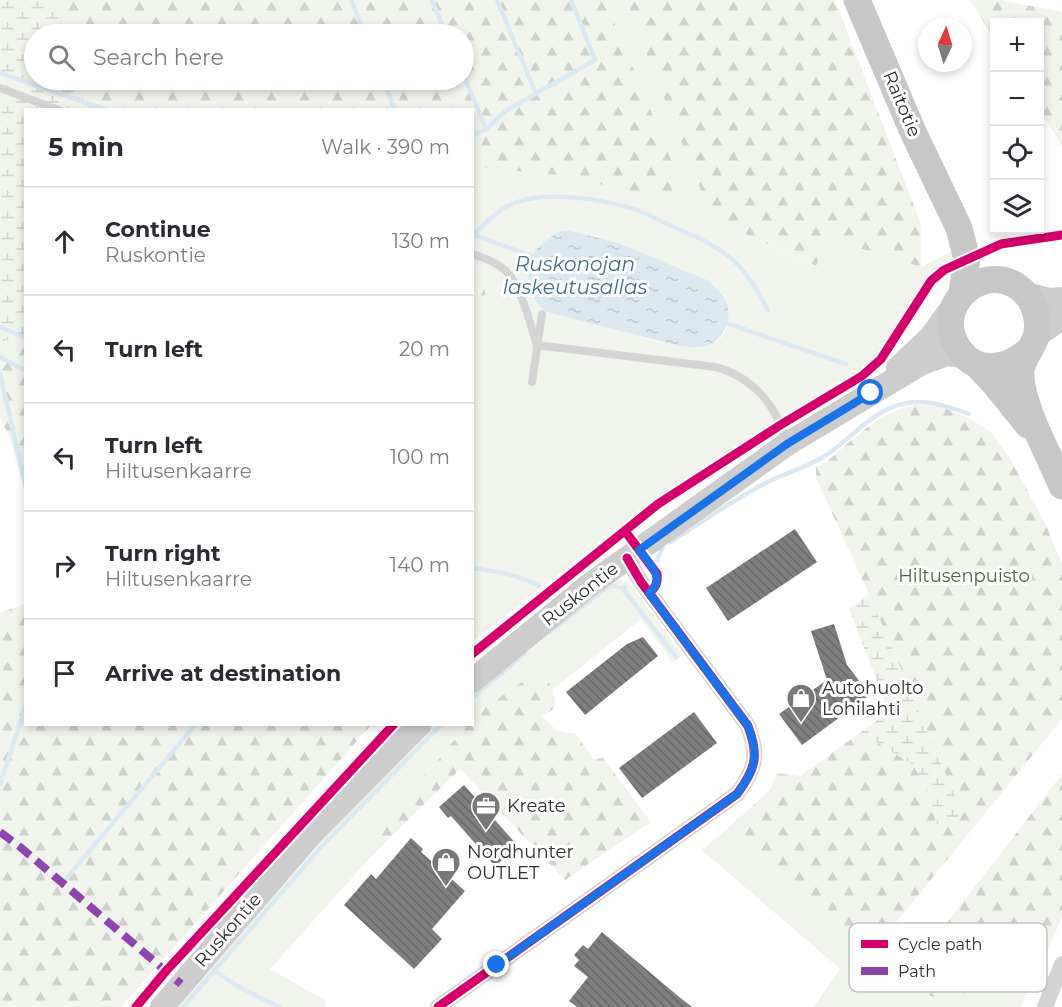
<!DOCTYPE html>
<html lang="en">
<head>
<meta charset="utf-8">
<style>
	body { margin:0; font-family:Montserrat,sans-serif; background:#f7f7f7; color:#2b2b33 }
	.controls { position:absolute; right:18px; top:18px; display:grid; overflow:hidden; border-radius:0px; box-shadow:0 3px 9px #0003 }
	.controls button { width:54px; height:54px; display:grid; place-items:center; padding:0; border:0; border-bottom:2px solid #e1e1e2; background:#fff; color:#2b2b33; font:30px sans-serif }
	.compass { position:absolute; left:918px; top:18px; width:54px; height:54px; border-radius:50%; background:#fff; box-shadow:0 3px 9px #0003; rotate:4deg }
	.stop { position:absolute; width:18px; height:18px; margin:-14px; border:4px solid #1a73e8; border-radius:50%; background:#fff }
	.stop.end { background:#1a73e8; border-color:#fff; box-shadow:0 2px 6px #0008 }
	.list { margin:0; padding:0; list-style:none }
	h2 { display:flex; justify-content:space-between; align-items:center; height:78px; margin:0; padding:0 24px; font-size:26px }
	h2 small { font-size:20px; font-weight:400; color:#7c7c81 }
	.list li { display:grid; grid-template-columns:39px 1fr auto; gap:18px; align-items:center; box-sizing:border-box; height:108px; padding:0 24px; border-top:2px solid #e1e1e2 }
	.list b { display:block; font-size:22px; white-space:nowrap }
	.list p { margin:0; font-size:20px; white-space:nowrap; color:#7c7c81 }
	.list em { font-size:20px; font-style:normal; color:#7c7c81 }
	.icon { flex:none; width:33px; height:33px; fill:none; stroke:currentColor; stroke-width:2; stroke-linecap:round; stroke-linejoin:round }
	.map { position:relative; flex:none; width:1062px; height:1007px; overflow:hidden }
	.search { position:absolute; background:#fff; box-shadow:0 3px 9px #0003; left:24px; top:24px; width:450px; height:66px; display:flex; align-items:center; gap:15px; box-sizing:border-box; padding:0 21px; border-radius:33px; color:#7c7c81; font-size:22px }
	.panel { position:absolute; background:#fff; box-shadow:0 3px 9px #0003; left:24px; top:108px; width:450px; height:618px; border-radius:0px }
	.map>svg:first-child { display:block }
	.grass { fill:#f1f4ed; fill-rule:evenodd }
	.forest { fill:url(#forest-firs) }
	.wetland { fill:url(#wetland-marsh) }
	.water { fill:url(#water-ripples) }
	.lines { fill:none; stroke-linecap:round; stroke-linejoin:round }
	.stream { stroke:#dbe8f0; stroke-width:4.5 }
	.building { fill:url(#building-back-hatch) }
	.lane { stroke:#d4d4d4; stroke-width:8 }
	.street { stroke:#d4d4d4; stroke-width:16 }
	.secondary { stroke:#cdcdcd; stroke-width:24 }
	.primary { stroke:#c7c7c7; stroke-width:27 }
	.quiet { stroke:#8e44ad; stroke-width:8; stroke-dasharray:15 8; stroke-linecap:butt }
	.cycleway-casing { stroke:#fff; stroke-width:13 }
	.cycleway { stroke:#d6006c; stroke-width:9 }
	.route { stroke:#1a73e8; stroke-width:8 }
	.labels { text-anchor:middle; stroke-width:6; stroke-linejoin:round; paint-order:stroke }
	.street-label { font-size:18px; fill:#2f2f2f; stroke:#fff }
	.park-label { font-size:18px; fill:#526840; stroke:#fff }
	.poi-label { font-size:18px; fill:#2f2f2f; stroke:#fff; text-anchor:start }
	.water-label { font-size:20px; font-style:italic; fill:#436f8b; stroke:#fff }
	.key { fill:#fff; stroke:#c1c1c1; stroke-width:1.5 }
	.key-label { font-size:16px; fill:#2f2f2f }
</style>
</head>
<body>
<div class="map">
<svg width="1062" height="1007" viewBox="0 0 1062 1007">
	<defs>
		<pattern id="forest-firs" width="22" height="20" patternUnits="userSpaceOnUse" patternTransform="scale(1.5)"><rect width="22" height="20" fill="#f1f4ed"/><path d="M5 1l3.5 6h-7zM16 11l3.5 6h-7z" fill="#cfd2cc"/></pattern>
		<pattern id="wetland-marsh" width="20" height="14" patternUnits="userSpaceOnUse" patternTransform="scale(1.5)"><rect width="20" height="14" fill="#f1f4ed"/><path d="M1 5h8M5 5V1M11 12h8M15 12V8" fill="none" stroke="#cfd2cc"/></pattern>
		<pattern id="water-ripples" width="26" height="14" patternUnits="userSpaceOnUse" patternTransform="scale(1.5)"><rect width="26" height="14" fill="#dbe8f0"/><path d="M2 4q2-2 4 0t4 0M15 11q2-2 4 0t4 0" fill="none" stroke="#bcc7ce"/></pattern>
		<pattern id="building-back-hatch" width="6" height="6" patternUnits="userSpaceOnUse" patternTransform="scale(1.5)"><rect width="6" height="6" fill="#7f7f7f"/><path d="M-1 5l2 2M0 0l6 6M5-1l2 2" fill="none" stroke="#686868"/></pattern>
	</defs>
	<rect width="100%" height="100%" fill="#fff"/>
	<path class="grass" d="M605,0h20l87,219 103,47 11,-28 95,29 37,-19 3,9 -25,15 -7,7 -51,78 -18,16 -236,150 -151,118 -1,-313 13,-10 -7,-51 -5,-4v-96l95,9 107,27 9,-12zM619,243l88,37c15,12 22,18 21,39 -4,52 -86,17 -114,9z
		M611,579h10l11,7 50,69 -9,8 -32,-44 -89,71 -6,-13 -30,10 -43,30v-26z
		M434,725h32l-28,35 -71,77 25,-1 -25,25 -97,108 56,32 -1,6h-151l144,-166z
		M735,822v13l83,84 31,14 12,22 19,-13 32,26 -11,19 33,10h18l31,-9 47,-18 20,-26 -29,63h-207l26,-38 -138,-119z"/>
	<path class="forest" d="M64,0h541l79,191 -9,12 -107,-27 -95,-9 -1,-57h-263l-23,-2 -1,2 -99,-1 -9,-29h387v-46h-401l-5,-17z
		M625,0h210l86,224v43l-95,-29 -10,28 -104,-47z
		M970,0h30l62,12v134l-22,-36v-88h-46v17z
		M473,263c13,11 14,39 12,55l-12,10z
		M0,337l25,11v144l-15,-54 -10,-20z
		M916,405l23,1 30,12 23,15 19,27 35,65 16,39v155l-182,223 -19,13 -14,-6 2,-16 -31,-14 -41,-39 -42,-45v-13l36,-33 5,-16 24,3 61,-44 52,33 16,27 7,32 21,-23 -88,-207 -53,-116v-11l9,-4c29,-24 53,-51 91,-58z
		M25,604l1,120 345,1 -250,282h-121v-394z
		M534,674l12,3c4,8 15,27 5,34 -3,2 -6,3 -9,5l15,15 19,3 17,25 10,-1 48,64 -86,58 -105,-111 -68,67 -26,1 72,-77 28,-35 6,-1 2,-9z
		M1062,774v144l-12,26 -20,26 -47,18 -31,9h-18l-33,-10 11,-19z"/>
	<path class="wetland" d="M0,0h64l-6,17 5,17h-29v46h43l9,29 -60,1 -1,238 -25,-11z
		M869,594l88,207 3,14 -11,11 -13,-2 -7,-32 -16,-27 -52,-33 28,-20 -40,-103z"/>
	<path class="water" d="M561,231h9l49,12 88,37c16,13 28,27 18,49 -2,5 -7,11 -12,14 -11,6 -22,4 -34,3l-132,-34c-16,-10 -25,-39 -15,-57 6,-9 19,-20 29,-24z"/>
	<g class="lines">
		<path class="stream" d="M351,0l14,34
			M432,0l14,34
			M497,0l39,94
			M0,73l107,37
			M464,76l22,53
			M383,80l12,30
			M472,136l14,-7 21,-19 88,-50 -24,-60
			M472,234l65,24
			M474,235c12,-13 26,-27 43,-33 32,-11 85,-3 117,7 14,5 28,13 42,19 21,9 46,20 62,37 13,13 21,29 30,45
			M723,322l123,42
			M0,327l26,11
			M0,357l26,14
			M0,373l26,115
			M670,542c34,-21 67,-45 102,-62 17,-8 35,-13 51,-23 27,-16 48,-46 79,-53 24,-6 45,2 67,10
			M656,562l7,-16
			M472,568c28,4 41,5 67,18
			M623,589l53,68
			M550,632l58,-46h7l8,3 2,-2
			M472,698l53,-45
			M0,784l26,-79
			M65,880l131,-156
			M214,970l20,14 45,23
			M183,1007l139,-161 120,-122"/>
	</g>
	<path class="building" d="M795,529l22,33 -89,59 -22,-33z
		M834,624l13,41 23,30 -68,50 -23,-31 48,-34 -16,-49z
		M643,637l15,19 -73,59 -19,-23 61,-48z
		M694,712l23,31 -75,55 -23,-30z
		M464,785l54,61 -23,20 -44,-50 -3,2 -9,-11z
		M411,838l12,11 -2,3 44,39 -33,38 10,10 -28,30 -70,-64 27,-31 5,5z
		M602,932l76,64 14,11h-115l-8,-6 19,-24 -14,-11 5,-6 -5,-5 9,-10 5,4z"/>
	<g class="lines">
		<path class="lane" d="M0,88l59,22
			M472,254c13,4 24,8 34,17 14,13 25,55 31,74l178,22c36,9 62,38 71,74
			M532,382l10,-68"/>
		<path class="street" d="M438,1007l299,-213c19,-25 22,-39 11,-68l-107,-144 -14,-24
			M1045,1007l17,-43"/>
		<path class="secondary" d="M1027,294l22,6 13,-1
			M1036,336l26,-18
			M898,368l33,-31 23,-32
			M472,681l116,-95 199,-142 135,-81 25,-9 17,2
			M162,1007l150,-174 108,-109"/>
		<path class="primary" d="M857,0l56,132 46,96 8,31 -5,34
			M1029,350c-19,17 -49,26 -68,2 -36,-45 28,-99 65,-58 10,11 14,29 10,43 -4,11 -13,21 -15,33 -3,31 29,86 41,116
			M976,364l18,19 34,42"/>
		<path class="quiet" d="M0,832l19,14 162,138"/>
		<g class="cycleway-casing">
			<path id="cycleway" d="M625,531l32,43c1,9 -1,13 -8,19
				M472,654l186,-150 124,-80 80,-48 19,-17 50,-78 13,-11 57,-26 61,-9
				M136,1007l30,-36 228,-247
				M438,1007l299,-213c19,-25 22,-39 11,-68l-107,-144 -14,-24"/>
		</g>
		<use href="#cycleway" class="cycleway"/>
	</g>
	<g class="lines">
		<path class="route" d="M497,965l240,-171c19,-25 22,-39 11,-68l-99,-133c18,-14 0,-30 -10,-43l148,-106 84,-51"/>
	</g>
	<defs>
		<g id="shop-pin" transform="scale(1.5)"><path d="M0 17L-7.5 6A9.5 9.5 0 1 1 7.5 6Z" fill="#787878" stroke="#fff"/><path d="M-5-2.5h2.3a2.7 3.5 0 0 1 5.4 0H5L5.5 6h-11ZM-1.5-2.5h3a1.5 2.3 0 0 0-3 0Z" fill="#fff"/></g>
		<g id="office-pin" transform="scale(1.5)"><path d="M0 17L-7.5 6A9.5 9.5 0 1 1 7.5 6Z" fill="#787878" stroke="#fff"/><path d="M-6-3h4V-5.5h4V-3h4V5H-6ZM-1-4.5V-3h2v-1.5ZM-6 0V1H6V0Z" fill="#fff"/></g>
	</defs>
	<g fill-rule="evenodd">
		<use href="#shop-pin" x="801" y="698"/>
		<use href="#office-pin" x="486" y="806"/>
		<use href="#shop-pin" x="446" y="862"/>
	</g>
	<g class="labels">
		<g class="street-label">
			<text transform="translate(902 104) rotate(67)" y="6">Raitotie</text>
			<text transform="translate(580 594) rotate(-38)" y="6">Ruskontie</text>
			<text transform="translate(228 930) rotate(-49)" y="6">Ruskontie</text>
		</g>
		<g class="park-label">
			<text x="964" y="582">Hiltusenpuisto</text>
		</g>
		<g class="poi-label">
			<text x="822" y="694">Autohuolto<tspan x="822" dy="21">Lohilahti</tspan></text>
			<text x="507" y="812">Kreate</text>
			<text x="467" y="858">Nordhunter<tspan x="467" dy="21">OUTLET</tspan></text>
		</g>
		<g class="water-label">
			<text x="575" y="271">Ruskonojan<tspan x="575" dy="23">laskeutusallas</tspan></text>
		</g>
	</g>
	<rect x="849" y="923" width="198" height="69" rx="9" class="key"/>
	<rect x="861" y="940" width="27" height="8" fill="#d6006c"/>
	<rect x="861" y="967" width="27" height="8" fill="#8e44ad"/>
	<g class="key-label">
		<text x="898" y="950">Cycle path</text>
		<text x="898" y="977">Path</text>
	</g>
</svg>
<div class="controls">
<button>+</button>
<button>−</button>
<button><svg class="icon" aria-label="locate" viewBox="0 0 24 24"><circle cx="12" cy="12" r="6"/><path d="M12 2v4M12 18v4M2 12h4M18 12h4"/></svg></button>
<button><svg class="icon" aria-label="layers" viewBox="0 0 24 24"><path d="M12 4l9 5-9 5-9-5zM3 14l9 5 9-5"/></svg></button>
</div>
<svg class="compass" viewBox="-18 -18 36 36"><path d="M0-13l5 13h-10z" fill="#e53935"/><path d="M0 13l5-13h-10z" fill="#7c7c81"/></svg>
<div class="stop" style="left:871px;top:393px"></div>
<div class="stop end" style="left:497px;top:965px"></div>
<div class="search"><svg class="icon" aria-label="search" viewBox="0 0 24 24"><circle cx="10" cy="10" r="6"/><path d="M15 15l6 6"/></svg>Search here</div>
<section class="panel">
<h2>5 min<small>Walk · 390 m</small></h2>
<ul class="list">
<li><svg class="icon" aria-label="ahead" viewBox="0 0 24 24"><path d="M12 20V5M6 11l6-6 6 6"/></svg><div><b>Continue</b><p>Ruskontie</p></div><em>130 m</em></li>
<li><svg class="icon" aria-label="left" viewBox="0 0 24 24"><path d="M17 20v-9H6M10 6l-5 5 5 5"/></svg><div><b>Turn left</b></div><em>20 m</em></li>
<li><svg class="icon" aria-label="left" viewBox="0 0 24 24"><path d="M17 20v-9H6M10 6l-5 5 5 5"/></svg><div><b>Turn left</b><p>Hiltusenkaarre</p></div><em>100 m</em></li>
<li><svg class="icon" aria-label="right" viewBox="0 0 24 24"><path d="M7 20v-9h11M14 6l5 5-5 5"/></svg><div><b>Turn right</b><p>Hiltusenkaarre</p></div><em>140 m</em></li>
<li><svg class="icon" aria-label="arrive" viewBox="0 0 24 24"><path d="M6 21V4h12l-3 4 3 4H6"/></svg><div><b>Arrive at destination</b></div></li>
</ul>
</section>
</div>
</body>
</html>
